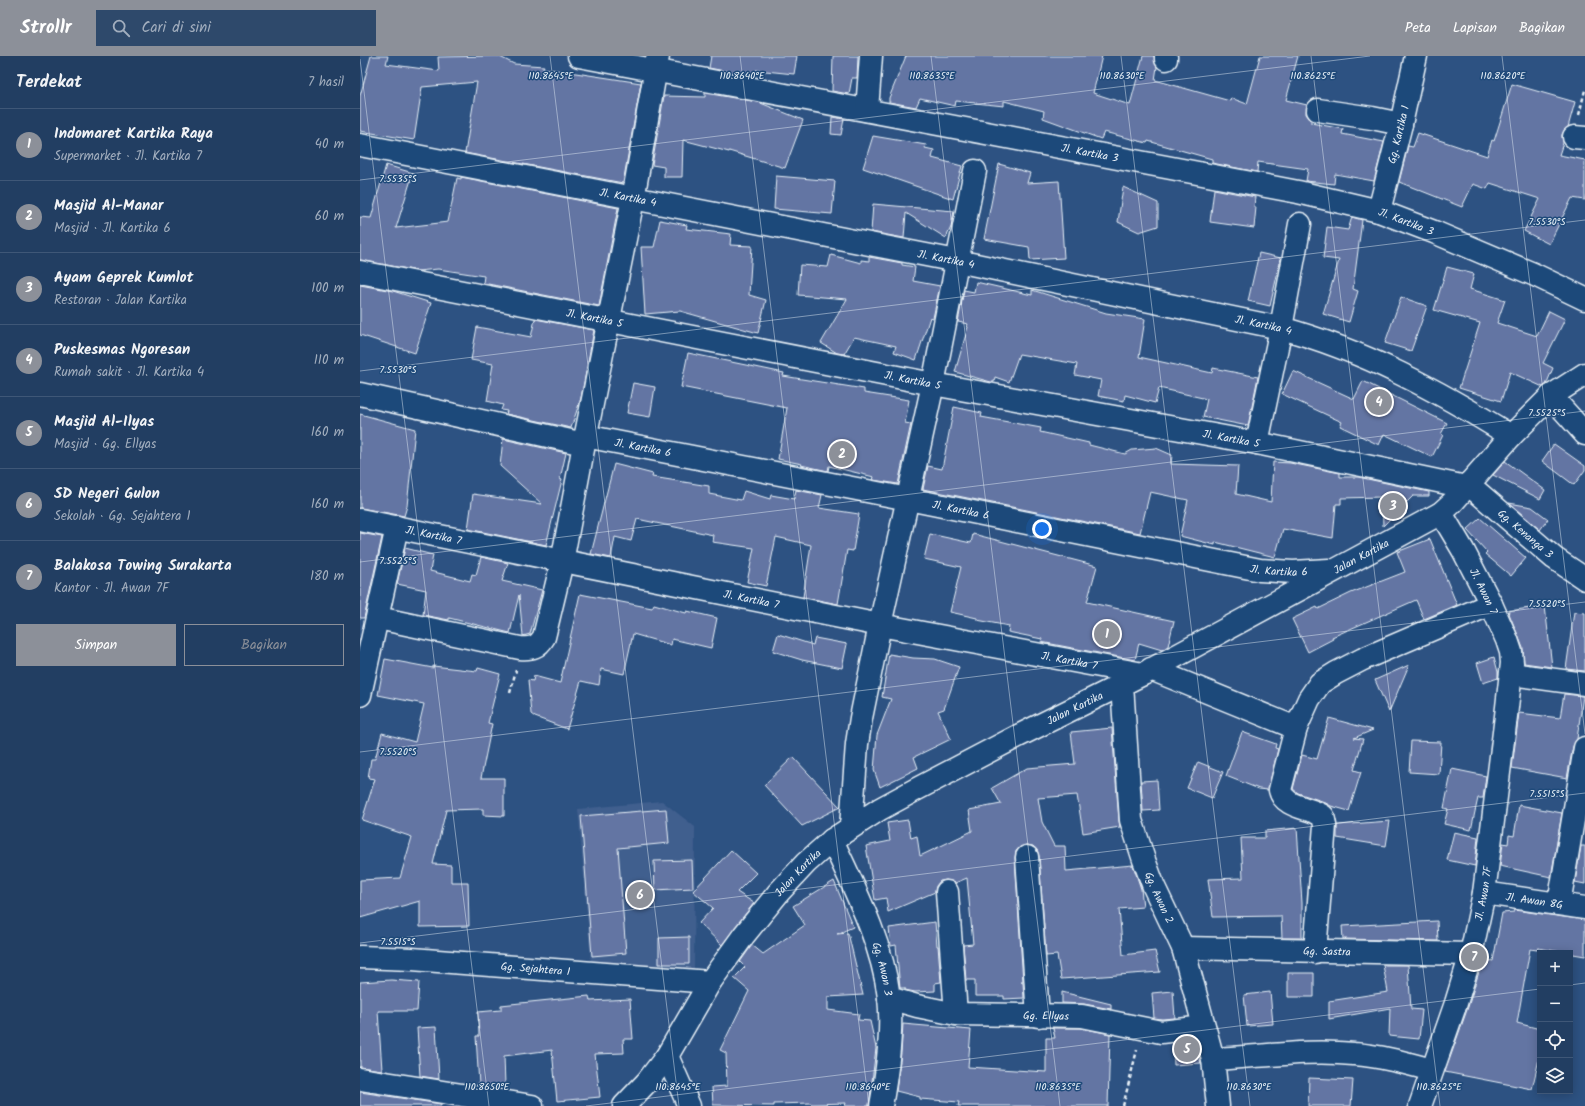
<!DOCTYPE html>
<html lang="id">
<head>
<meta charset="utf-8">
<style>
	body { margin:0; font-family:Kalam,sans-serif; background:#2e496b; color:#f1f3f6 }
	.controls { position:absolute; right:12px; bottom:12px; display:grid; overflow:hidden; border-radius:0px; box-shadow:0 2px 10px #0003 }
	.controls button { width:36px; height:36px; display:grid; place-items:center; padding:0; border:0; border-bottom:1px solid #3f5777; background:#223e62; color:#f1f3f6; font:20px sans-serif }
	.you { position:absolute; left:682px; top:473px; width:14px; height:14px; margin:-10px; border:3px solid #fff; border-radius:50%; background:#1a73e8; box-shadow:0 0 0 6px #1a73e833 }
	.badge { display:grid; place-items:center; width:26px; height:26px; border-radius:50%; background:#8c9099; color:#fff; font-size:13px; font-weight:700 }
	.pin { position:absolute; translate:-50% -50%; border:2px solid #fff; box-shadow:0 1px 4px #0006 }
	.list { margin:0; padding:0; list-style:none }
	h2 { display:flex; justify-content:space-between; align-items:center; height:52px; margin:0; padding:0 16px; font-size:17px }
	h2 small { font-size:13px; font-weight:400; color:#a2aebe }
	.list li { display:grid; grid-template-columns:26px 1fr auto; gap:12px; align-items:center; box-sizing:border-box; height:72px; padding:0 16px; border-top:1px solid #3f5777 }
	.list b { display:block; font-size:15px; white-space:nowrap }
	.list p { margin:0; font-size:13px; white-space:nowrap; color:#a2aebe }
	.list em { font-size:13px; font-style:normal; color:#a2aebe }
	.actions { display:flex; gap:8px; padding:12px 16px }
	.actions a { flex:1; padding:9px 0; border:1px solid #8c9099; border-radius:0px; text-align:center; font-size:14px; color:#8c9099 }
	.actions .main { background:#8c9099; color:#fff }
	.icon { flex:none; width:22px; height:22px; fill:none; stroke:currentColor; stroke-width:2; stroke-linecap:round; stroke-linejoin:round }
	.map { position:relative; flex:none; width:1225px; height:1050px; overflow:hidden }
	header { display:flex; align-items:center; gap:24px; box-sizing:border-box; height:56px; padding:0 20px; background:#8c9099; color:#fff }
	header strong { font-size:19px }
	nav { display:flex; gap:22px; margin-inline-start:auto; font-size:14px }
	.search { width:280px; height:36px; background:#2e496b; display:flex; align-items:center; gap:10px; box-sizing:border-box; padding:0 14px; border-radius:0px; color:#a2aebe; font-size:15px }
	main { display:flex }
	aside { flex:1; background:#223e62 }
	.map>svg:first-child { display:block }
	.built { fill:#415f8e }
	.building { fill:#6474a3; stroke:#e8f1f8 }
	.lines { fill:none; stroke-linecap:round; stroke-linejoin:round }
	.minor-casing { stroke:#e8f1f8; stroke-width:25 }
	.path { stroke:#e8f1f8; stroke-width:2.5; stroke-dasharray:4 3; stroke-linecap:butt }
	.minor { stroke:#1f4a7a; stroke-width:22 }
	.ticks { fill:none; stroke:#e8f1f8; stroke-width:1; stroke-opacity:0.45 }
	.labels { text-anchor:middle; stroke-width:3; stroke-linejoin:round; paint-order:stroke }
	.street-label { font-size:11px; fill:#e8f1f8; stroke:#1f4a7a }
	.ticks-label { font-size:10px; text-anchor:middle; fill:#e8f1f8; stroke:#1f4a7a; stroke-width:3; stroke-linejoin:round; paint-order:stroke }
</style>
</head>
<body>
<header>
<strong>Strollr</strong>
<div class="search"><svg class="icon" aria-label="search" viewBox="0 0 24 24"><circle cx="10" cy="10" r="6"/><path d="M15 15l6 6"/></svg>Cari di sini</div>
<nav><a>Peta</a><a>Lapisan</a><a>Bagikan</a></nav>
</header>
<main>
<aside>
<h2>Terdekat<small>7 hasil</small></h2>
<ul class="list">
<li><span class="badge">1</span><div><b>Indomaret Kartika Raya</b><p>Supermarket · Jl. Kartika 7</p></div><em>40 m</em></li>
<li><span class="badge">2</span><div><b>Masjid Al-Manar</b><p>Masjid · Jl. Kartika 6</p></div><em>60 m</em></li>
<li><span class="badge">3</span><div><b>Ayam Geprek Kumlot</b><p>Restoran · Jalan Kartika</p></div><em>100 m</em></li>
<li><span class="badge">4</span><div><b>Puskesmas Ngoresan</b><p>Rumah sakit · Jl. Kartika 4</p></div><em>110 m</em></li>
<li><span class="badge">5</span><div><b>Masjid Al-Ilyas</b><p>Masjid · Gg. Ellyas</p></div><em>160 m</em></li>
<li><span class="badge">6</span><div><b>SD Negeri Gulon</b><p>Sekolah · Gg. Sejahtera 1</p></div><em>160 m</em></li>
<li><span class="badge">7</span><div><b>Balakosa Towing Surakarta</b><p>Kantor · Jl. Awan 7F</p></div><em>180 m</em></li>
</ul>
<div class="actions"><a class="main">Simpan</a><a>Bagikan</a></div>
</aside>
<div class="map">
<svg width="1225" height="1050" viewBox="0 0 1225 1050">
	<rect width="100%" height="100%" fill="#2d5282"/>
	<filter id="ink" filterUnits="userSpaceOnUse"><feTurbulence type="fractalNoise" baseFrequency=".025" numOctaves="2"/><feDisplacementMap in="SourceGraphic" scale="8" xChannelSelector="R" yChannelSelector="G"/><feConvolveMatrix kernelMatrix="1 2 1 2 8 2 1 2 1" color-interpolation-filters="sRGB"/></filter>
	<g filter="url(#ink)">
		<path class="built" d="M302,745l33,26 -1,143 -103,-7 -13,-154z"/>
		<path class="building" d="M11,0h17l-2,8 53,7 -1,-14 60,-1 16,8 30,2 -1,2 98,15 -18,100 -158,-30 12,-71 -55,5 -8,53 -54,-9v-35z
			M351,0h86l-3,18 -38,-4 -1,7 -46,-9z
			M473,0h25l-1,22h-5l-3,16 -17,-3z
			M546,0h196l-9,37 37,12 13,-49h11l3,11 -2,13 75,21 1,-3 16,6 13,-48h38l-12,44 21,5 -1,9 5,6v3l32,6 -1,5 42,8 -10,39 -39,-7 -1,10 -28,-3 2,-12 -50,-7 -1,10 -45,-9v-4l-64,-18 -1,2 -43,-11 -3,7 -58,-21 1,-7 -40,-10v5l-48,-5 -1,5 -35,-8 -4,9 -27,-5v-4z
			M1152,28l63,18 -7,25 -4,3 -2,5 1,8 -4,12 26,5v40l-13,-2 -23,46 -25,-13 16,-32 -50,-16 -3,6 -14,-5 -11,23 -63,-25 9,-36 5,1 5,-14 69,23 5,-16 2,1z
			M345,37l53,9 45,18 -18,48 -56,-17v1l-46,-12 -1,37h-18v-10l-12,-2 12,-69 41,1z
			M472,61l12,2 -3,16 -10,-1z
			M513,80l53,9 -1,3 9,2 -2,8 30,8 -9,33 -90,-31z
			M639,108l31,9 -3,10 32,-2 5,77 -34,2 -1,-13 -45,-8z
			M26,109l27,8 -17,55 52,-6 9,-44 4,1v-2l157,31 -19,98 -116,-23 1,-7 -46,-7 -20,2 -58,-11v-43l11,1z
			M416,120l59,5 -3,33 -58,-5z
			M763,131l35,16v23l-19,6 -21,-10z
			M854,133l41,8 -1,10h2l-2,21 -44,-6z
			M513,148l34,3 47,4 -3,16 -5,11 -40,-25 -2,25 -33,-6z
			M992,161l10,3 -9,69 5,2 -9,31 -26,-8 16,-54 -16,-2 4,-31 21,3z
			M300,164l27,5 -1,4 45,5 -1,11 22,1 -3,49 17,5 -8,33 -78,-22 -35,3 -4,-67h13z
			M899,197l22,5 -11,48 -22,-5z
			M471,199l30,8v-3l8,1v-4l33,6v2l13,2 -2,14 27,5 -7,32 -3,-1 -14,43 -22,-8 2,-6 -42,-9 -10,17 -7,-1 -16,-10 26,-44 -49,-4 2,-30 28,2z
			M1087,211l27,7 -4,15 35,11 -8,23 40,13 12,-25 16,8 -22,44 10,5 -7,17 -3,2 -33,-15 -9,29 -42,-13 21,-65 -46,-13z
			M616,226l56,13v-5l74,23 39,6 -6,38 73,16 1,-5 45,9 -10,49 -45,-9 4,-18 -48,-11 -4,15 -30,-8 -1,6 -26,-5 3,-16 -26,-5 2,-11 -58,-10 -10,28 -14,-5 -1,5h-3l-36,-10 13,-45 -1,-1 1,-2 -10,-2 6,-32 10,2z
			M0,229l33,6 38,12 -16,50 -55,-18z
			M1041,241l26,9 -16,45 -26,-8z
			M175,263l59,11 -13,68 -10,30 -65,-14 1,-3 -6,-1 2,-5 -16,-4 6,-37 -22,-4 6,-33 54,10z
			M328,297l96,20 -1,3 81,13v4l45,7 -4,23 6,1 -13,60 -25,-4 1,-3 -45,-11 -1,5 -27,-6 1,-1 -24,-5 9,-51 -106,-21z
			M933,315l61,28 9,-18 84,42 -6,11 2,1 -11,22 -48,-23 -5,11 -39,-19 2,-4 -60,-28z
			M273,327l22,4 -5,30 -23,-4z
			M594,351l28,6 -1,4 60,11 -1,4 49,11v2l36,9 7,-4 24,-2 16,7 -1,9 67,2 -2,28 35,8 2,-40 17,1 50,10v4h18l71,15v4h-16l-30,30 -1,-29 -41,1v6h-5l-3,34 -50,-9 -8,28 -60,-15v3l-35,-9 8,-36 -38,-8 -10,41 -217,-44 5,-23 14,3z
			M0,358l55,15 -8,77 -3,10 -44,-8z
			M143,383l63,14 -6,26 2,1 -16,65 -78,-16 5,-35 69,10 -42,-38z
			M1194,388l31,22v4l-11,15 -32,-24z
			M1145,405l40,29 -5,9 -47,-24z
			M254,408l39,10 -1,3 57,9v8l32,6 3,-9 26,8 1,-4 23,4 2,-9 26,5 -3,13 40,6 -6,37 -6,-1 -9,54 -35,-7 8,-52 -35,-8 -10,49 -19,-4 7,-34 -42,-6 1,-7 -76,-16 -6,22 -16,-4 -4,21 -20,-4z
			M1149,447l23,4 16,12 -8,11z
			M1120,462l46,40 -15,18 -26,-22 2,-2 -20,-22z
			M0,477l22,4 -18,81h-4z
			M570,478l41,9 2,-9 124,32 -10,36 87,19 -6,25 -6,4 -23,-7 -4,17 -94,-18 1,-3 -34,-7 1,-6 -32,-6v-2l-27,-6 11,-45 -37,-8z
			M1070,483l27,66 -33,14 -8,-19 -84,37 1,2 -25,13 -16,-33 25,-12 1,2 33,-16 54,-21 -8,-20z
			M45,492l28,7 -3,16 40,10 2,-7 4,1 5,-18 27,6 -6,18 40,9 -12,44 -7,2 -4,-41 -9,38 -61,-15v2l-26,-5 3,-25 -29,-6z
			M220,538l72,14 2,-4 32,9 1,-2 30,7 -6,30 -39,-9 -1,6 -38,-11 -9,40 -23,-5 -2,16 -18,-4 -14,48 -32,-12 -4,-3 -3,-34 5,1 1,-5 26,7z
			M1185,550l7,61 -28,-4 -1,-15 -15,-37z
			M1214,556l11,1v58l-19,-2z
			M418,578l35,11 2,-7 32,6 -5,24 -40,-8 -29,-9z
			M529,598l24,4 22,1 24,8 -15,42 -6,2 13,28 -37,18 4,11 -38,19 -6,-17 3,-35 14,-36 -9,-2z
			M1134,601l4,15v6l-15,5 -6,-20z
			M25,603l48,9v-2l44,5 1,-3 22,6 -12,49 4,1 -11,54h23v38l-21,-1v-6l-37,1 -13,54 18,1v17h17l1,44 -49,1v-26l-60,17v-38l40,-2 12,-41 -50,-17 13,-41 -7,-1 3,-19h4l7,-26 33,9 9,-38 -46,-9z
			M1049,609l-20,47 -14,-32z
			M1204,638l19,2 -6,43 -4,7 -6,32 -55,-10 7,-55 41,5z
			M969,662l44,12 -19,8 9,1 -9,31 7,2 -12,39 -18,-5 -9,-5 -24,-8 -5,-4 9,-34 15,4z
			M752,672l7,93 1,6 -37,6 -6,-38 -39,3 4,24 12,24h11l1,25 67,-6 8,24 2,18 -24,2 4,46 32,-4 5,21 -99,7 -4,-24 -11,1 -7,-100 -2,-6 -4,-4 -7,-1 -6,2 -4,4 -1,7 8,124h-2l2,1 1,15 -20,1v-3h-29v-16h-9l-3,-35 10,-1 -6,-66 -12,5 -9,-3 -6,1 -4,5 -1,6 -47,20 -2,-14 -11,2 -9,-54 24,-5 -3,-18 21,-3 3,18 6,-2 3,20 52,-25 -3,-21 32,-6 -9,-16 35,-20 48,-4 -4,-32z
			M882,676l34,12 -1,4 3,1 -10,41 -9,-1 -33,-13z
			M1051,685l30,1 -2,32 -30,-2z
			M433,701l47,50 -38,19 -38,-41z
			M838,706l25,10 -11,26 -25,-10z
			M1092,713l34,7 -3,22h-5l-7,32 -27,-6 4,-15 -4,-1z
			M797,724l2,30 -16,1 -2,-30z
			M1159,749l43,8 -11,64 -51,-11 3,-23 5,1 1,-9 5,1z
			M306,753l3,34 -51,5 8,105 -34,3 -11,-140z
			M1030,765l-4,25 -49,-8v-13z
			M937,772l5,75v35h-20l-1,-22 -68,1 -5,-38 35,-1 -2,-40h24v-7z
			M1094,776l24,5 -3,29 -28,-6z
			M1221,790h4v38l-10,-2z
			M371,794l25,23 -19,19 17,11 -32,42 -23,-22 14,-15 -20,-17z
			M332,804l1,28 -38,2 -1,-29z
			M474,825l19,46 -16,7 11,-1 15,62 -35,2v13l31,4 -1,6 12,1 6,27 -7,58h-24l1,-3 -35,1v-1l-37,1v2l-61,-1 -1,-18 15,-1 -1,-33 -6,-3 29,-59 -15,-13 11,-11 -5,-5 12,-17 11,9 42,-29 -12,-19z
			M1154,854l71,10v36l-47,-8 -1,2 -7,-1 -13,74 23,6v26l-8,34 -87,-17 23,-65 15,-48 10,2 9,-48 12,-1z
			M1077,865l1,20 -95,-2 -1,-13z
			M575,866l2,24h1l3,36 -6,1v8l-20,1 -10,-2v-2h-5l-4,-43 -5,1 -2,-18z
			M329,881v27h-30v-26z
			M1023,909h25l3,44 11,1 -3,29 -30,-3 1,-28 -61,11v-18l59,-9z
			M928,917h26v24h-26z
			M31,924l28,2 -2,29h-39l4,59 -22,-3v-85z
			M813,935l2,27 -13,1 -8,-1 -2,-25z
			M702,936l49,12v5l-27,-5 -22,-1z
			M910,936l3,32 -26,2 -3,-31z
			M229,940l1,5 40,-2 3,40h-10l1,14 -29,1 5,43 -43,4 -5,-51 -48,6 1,29 -18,1 -8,-1 -3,-49h3l-1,-24 23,-2v-5z
			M543,968l68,6 -3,37 78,5v-34h9l-2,-10h28l29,6 -2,72h-150l1,-4 -39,-3v-2l-24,-6 5,-38z
			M76,971l3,52 -19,-3 -3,-48z
			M835,985l6,22 -27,2 -1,-22z
			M949,1022l44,2 -2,26h-43z
			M0,1036l81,12v2h-81z"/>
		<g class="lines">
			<g class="minor-casing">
				<g id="minor">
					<path id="s1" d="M219,0l719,136 81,19 55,21 99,42 52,25"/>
					<path d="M806,3v-3"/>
					<path d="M507,54l4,-54"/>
					<path d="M958,54l54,8 29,6"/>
					<path d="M1214,81l11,1"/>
					<path id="s2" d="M0,89l597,116 324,67c82,22 158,63 230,108"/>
					<path id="s3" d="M1019,155l22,-87 15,-68"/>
					<path id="s4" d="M0,216l573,112 324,59 209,44"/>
					<path d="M0,338l224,50"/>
					<path d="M1191,340l34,38"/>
					<path id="s5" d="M225,380l323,63 352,71 33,2 36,-2"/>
					<path d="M897,387l24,-115 19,-104"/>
					<path id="s6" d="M1108,428l86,74 31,21"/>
					<path id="s7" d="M0,464l520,105 263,49"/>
					<path d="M18,562l142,30c12,1 18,-1 24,-11l18,-75 22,-118 49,-245 25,-143"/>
					<path d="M791,613l145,59"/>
					<path d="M1151,618l74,10"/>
					<path id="s8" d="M762,629l9,135 13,40 10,27 29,61 30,111 5,47"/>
					<path d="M0,639l37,-168"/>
					<path d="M491,771l6,-83 4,-26 19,-93 53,-241 42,-213"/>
					<path id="s9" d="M472,784c23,50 50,102 57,157 4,34 -2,76 -8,109"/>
					<path d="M667,801l11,159"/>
					<path d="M587,836l9,122"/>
					<path id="s10" d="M1124,837l101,15"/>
					<path d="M1199,848l26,-156"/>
					<path id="s11" d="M823,892l288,6"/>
					<path d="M955,896l10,-127 -2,-9c-13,-9 -39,-8 -43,-26l16,-62 13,-29 11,-16 16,-10 27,-14 128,-55"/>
					<path id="s12" d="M0,901l52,2 298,23"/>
					<path id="s13" d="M529,942l28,8 39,8 126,2 79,16 43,-5"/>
					<path d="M307,1000l22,50"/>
					<path d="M853,1003c47,-2 95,-10 141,-5 27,2 52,9 78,16"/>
					<path d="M0,1023l172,27"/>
					<path id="s14" d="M264,1050l23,-24 20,-26 43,-74 34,-47 35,-43 27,-29 26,-23 48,-31 35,-19 103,-54 125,-62 298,-161 11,-10 59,-67 40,-40 34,-22"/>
					<path id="s15" d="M1060,1050l36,-103 15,-49 13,-61 22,-177 6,-53 -1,-11 -4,-12 -16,-36 -28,-54 -22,-37"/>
				</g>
			</g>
			<path class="path" d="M1219,59l6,-25
				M150,637l6,-23
				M763,1050l14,-56"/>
			<use href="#minor" class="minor"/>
		</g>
	</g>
	<path class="ticks" d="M190,0l129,1050M380,0l129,1050M571,0l129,1050M761,0l129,1050M951,0l129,1050M1142,0l83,678M0,3l129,1047M0,124l1010,-124M0,315l1225,-151M0,506l1225,-151M0,696l1225,-150M0,887l1225,-150M1210,929l15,-2M226,1050l954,-117"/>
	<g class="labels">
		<g class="street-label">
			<text dy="4" stroke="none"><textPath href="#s3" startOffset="79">Gg. Kartika 1</textPath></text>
			<text dy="4" stroke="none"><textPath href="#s1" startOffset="520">Jl. Kartika 3</textPath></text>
			<text dy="4" stroke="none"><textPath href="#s2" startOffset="273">Jl. Kartika 4</textPath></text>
			<text dy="4" stroke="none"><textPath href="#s1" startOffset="844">Jl. Kartika 3</textPath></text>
			<text dy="4" stroke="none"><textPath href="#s2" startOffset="597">Jl. Kartika 4</textPath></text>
			<text dy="4" stroke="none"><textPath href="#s4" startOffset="239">Jl. Kartika 5</textPath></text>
			<text dy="4" stroke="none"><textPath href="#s2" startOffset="921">Jl. Kartika 4</textPath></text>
			<text dy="4" stroke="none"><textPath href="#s4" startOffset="563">Jl. Kartika 5</textPath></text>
			<text dy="4" stroke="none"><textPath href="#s4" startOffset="887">Jl. Kartika 5</textPath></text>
			<text dy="4" stroke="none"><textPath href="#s5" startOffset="59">Jl. Kartika 6</textPath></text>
			<text dy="4" stroke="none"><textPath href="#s5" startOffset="383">Jl. Kartika 6</textPath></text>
			<text dy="4" stroke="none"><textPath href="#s6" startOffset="76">Gg. Kenanga 3</textPath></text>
			<text dy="4" stroke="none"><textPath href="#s7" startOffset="75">Jl. Kartika 7</textPath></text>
			<text dy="4" stroke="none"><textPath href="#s14" startOffset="940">Jalan Kartika</textPath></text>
			<text dy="4" stroke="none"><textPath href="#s5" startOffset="707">Jl. Kartika 6</textPath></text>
			<text transform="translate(1124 535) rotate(64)" y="4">Jl. Awan 7</text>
			<text dy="4" stroke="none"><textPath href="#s7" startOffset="399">Jl. Kartika 7</textPath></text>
			<text dy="4" stroke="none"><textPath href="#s7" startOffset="723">Jl. Kartika 7</textPath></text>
			<text dy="4" stroke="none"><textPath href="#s14" startOffset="616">Jalan Kartika</textPath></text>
			<text dy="4" stroke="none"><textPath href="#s14" startOffset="292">Jalan Kartika</textPath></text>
			<text dy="4" stroke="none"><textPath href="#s15" startOffset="222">Jl. Awan 7F</textPath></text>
			<text dy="4" stroke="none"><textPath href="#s8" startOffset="218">Gg. Awan 2</textPath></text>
			<text dy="4" stroke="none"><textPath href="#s10" startOffset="51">Jl. Awan 8G</textPath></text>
			<text dy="4" stroke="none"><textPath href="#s11" startOffset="144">Gg. Sastra</textPath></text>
			<text dy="4" stroke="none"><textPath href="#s12" startOffset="176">Gg. Sejahtera 1</textPath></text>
			<text dy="4" stroke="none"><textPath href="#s9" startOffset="139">Gg. Awan 3</textPath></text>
			<text dy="4" stroke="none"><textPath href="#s13" startOffset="159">Gg. Ellyas</textPath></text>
		</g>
	</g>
	<g class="ticks-label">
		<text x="191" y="23">110.8645°E</text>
		<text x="382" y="23">110.8640°E</text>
		<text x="572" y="23">110.8635°E</text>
		<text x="762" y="23">110.8630°E</text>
		<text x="953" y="23">110.8625°E</text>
		<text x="1143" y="23">110.8620°E</text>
		<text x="38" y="126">7.5535°S</text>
		<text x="1187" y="169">7.5530°S</text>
		<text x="38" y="317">7.5530°S</text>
		<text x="1187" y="360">7.5525°S</text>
		<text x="38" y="508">7.5525°S</text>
		<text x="1187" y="551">7.5520°S</text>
		<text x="38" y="699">7.5520°S</text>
		<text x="1187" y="741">7.5515°S</text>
		<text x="38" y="889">7.5515°S</text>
		<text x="127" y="1034">110.8650°E</text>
		<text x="318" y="1034">110.8645°E</text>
		<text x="508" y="1034">110.8640°E</text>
		<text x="698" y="1034">110.8635°E</text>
		<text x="889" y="1034">110.8630°E</text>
		<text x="1079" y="1034">110.8625°E</text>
	</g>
</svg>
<div class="controls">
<button>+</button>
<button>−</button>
<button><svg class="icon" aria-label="locate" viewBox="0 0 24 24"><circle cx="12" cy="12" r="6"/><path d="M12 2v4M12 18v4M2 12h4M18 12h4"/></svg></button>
<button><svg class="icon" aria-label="layers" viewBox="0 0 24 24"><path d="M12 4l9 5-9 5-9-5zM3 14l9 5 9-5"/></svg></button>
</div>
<div class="you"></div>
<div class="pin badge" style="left:747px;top:578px">1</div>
<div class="pin badge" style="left:482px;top:398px">2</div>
<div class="pin badge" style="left:1033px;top:450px">3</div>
<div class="pin badge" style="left:1019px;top:346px">4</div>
<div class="pin badge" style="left:827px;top:993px">5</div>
<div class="pin badge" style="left:280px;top:839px">6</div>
<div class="pin badge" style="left:1114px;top:901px">7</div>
</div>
</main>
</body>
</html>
